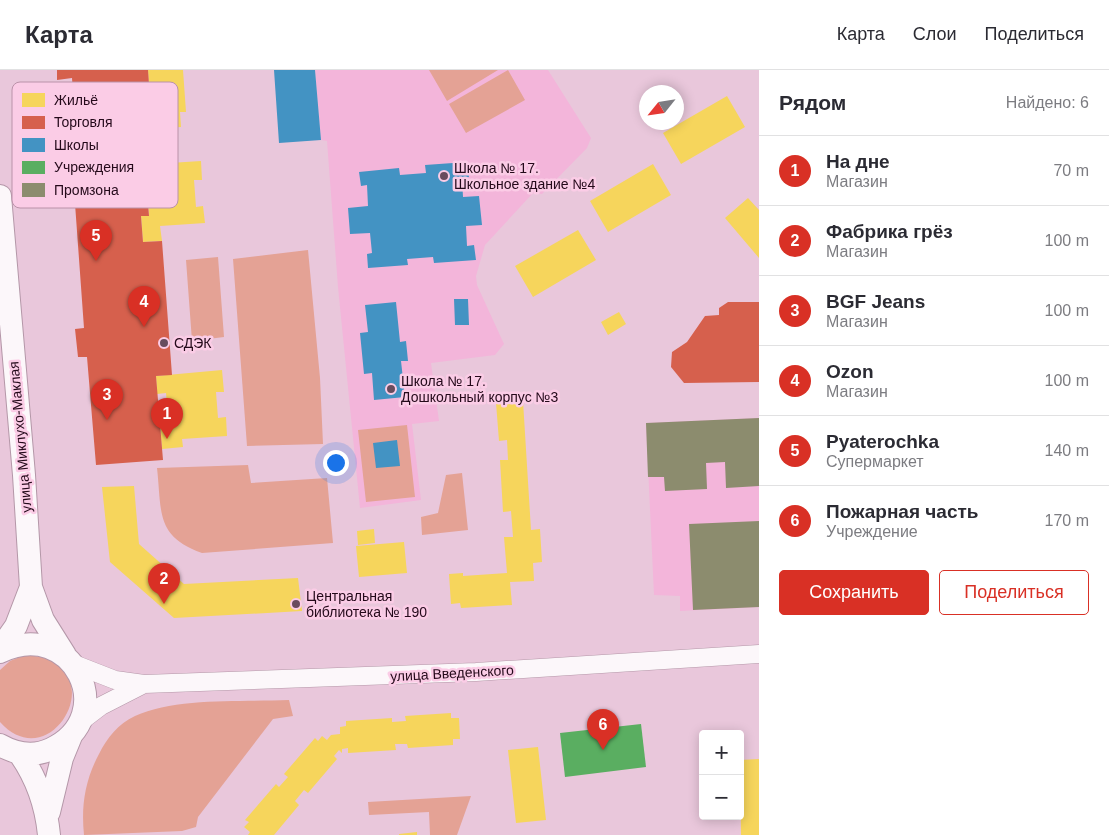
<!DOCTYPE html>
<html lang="ru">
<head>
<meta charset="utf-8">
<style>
	body { margin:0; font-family:Arial,sans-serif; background:#f2f2f3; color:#2b2b33 }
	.controls { position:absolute; right:15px; bottom:15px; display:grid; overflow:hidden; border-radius:5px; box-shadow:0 2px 12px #0003 }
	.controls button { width:45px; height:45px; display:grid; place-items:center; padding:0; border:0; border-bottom:1px solid #e1e1e2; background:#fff; color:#2b2b33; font:25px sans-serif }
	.compass { position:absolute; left:639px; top:15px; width:45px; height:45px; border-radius:50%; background:#fff; box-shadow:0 2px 12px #0003; rotate:240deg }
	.you { position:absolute; left:335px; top:392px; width:18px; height:18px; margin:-12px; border:4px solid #fff; border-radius:50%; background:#1a73e8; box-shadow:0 0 0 8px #1a73e833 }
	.badge { display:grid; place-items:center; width:32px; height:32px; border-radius:50%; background:#d93025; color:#fff; font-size:16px; font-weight:700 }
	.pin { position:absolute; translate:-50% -41px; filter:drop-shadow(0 1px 2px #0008) }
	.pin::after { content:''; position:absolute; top:26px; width:18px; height:15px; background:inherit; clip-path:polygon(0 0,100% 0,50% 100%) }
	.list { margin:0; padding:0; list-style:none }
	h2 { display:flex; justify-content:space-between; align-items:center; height:65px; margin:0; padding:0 20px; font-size:21px }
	h2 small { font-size:16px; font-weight:400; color:#7c7c81 }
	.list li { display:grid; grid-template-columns:32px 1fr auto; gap:15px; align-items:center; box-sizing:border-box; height:70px; padding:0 20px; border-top:1px solid #e1e1e2 }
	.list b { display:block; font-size:19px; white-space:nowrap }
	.list p { margin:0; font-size:16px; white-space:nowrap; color:#7c7c81 }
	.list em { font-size:16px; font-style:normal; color:#7c7c81 }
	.actions { display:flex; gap:10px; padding:15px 20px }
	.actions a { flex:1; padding:11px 0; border:1px solid #d93025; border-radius:5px; text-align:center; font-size:18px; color:#d93025 }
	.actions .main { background:#d93025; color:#fff }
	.map { position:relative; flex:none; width:759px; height:765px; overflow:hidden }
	header { display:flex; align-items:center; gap:30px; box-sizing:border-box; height:70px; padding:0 25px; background:#fff; border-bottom:1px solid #e1e1e2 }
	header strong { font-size:24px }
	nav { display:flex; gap:28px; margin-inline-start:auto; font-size:18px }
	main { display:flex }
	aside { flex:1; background:#fff }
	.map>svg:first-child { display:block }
	.built { fill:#f3b5da }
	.green { fill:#e4a295 }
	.homes { fill:#f6d55c }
	.shops { fill:#d6604d }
	.schools { fill:#4393c3 }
	.public { fill:#5aae61 }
	.industry { fill:#8c8c6e }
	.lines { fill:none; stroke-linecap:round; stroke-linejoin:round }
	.minor-casing { stroke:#b497a8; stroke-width:19 }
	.major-casing { stroke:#b497a8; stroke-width:24 }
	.minor { stroke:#fcf7fa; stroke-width:18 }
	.major { stroke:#fcf7fa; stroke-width:22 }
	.poi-dot { fill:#694c5e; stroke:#fbcce6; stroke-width:2 }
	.labels { text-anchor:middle; stroke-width:5; stroke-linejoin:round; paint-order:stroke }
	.poi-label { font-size:14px; fill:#24091a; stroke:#fbcce6; text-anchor:start }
	.street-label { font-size:14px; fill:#24091a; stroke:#fbcce6 }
	.key { fill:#fbcce6; stroke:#ba92a9; stroke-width:1 }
	.key-label { font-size:14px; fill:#24091a }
</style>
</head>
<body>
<header>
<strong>Карта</strong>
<nav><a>Карта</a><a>Слои</a><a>Поделиться</a></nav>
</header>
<main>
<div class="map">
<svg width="759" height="765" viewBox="0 0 759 765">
	<rect width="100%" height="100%" fill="#e9c7db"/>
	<path class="built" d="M315,0h233l43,68 -4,10 -45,46 -9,-1 -48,52 -9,31 1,9 27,59 -9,11 -64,8 8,58 -27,3 9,76 -61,8 -22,-221 -11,-146 -6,-1z
		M759,348v189l-79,4v-15l-26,-1 -8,-172z"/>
	<path class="green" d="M429,0h69l-51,31z
		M508,0l17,30 -59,33 -17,-29z
		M308,180l12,128 3,66 -76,2 -14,-187z
		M218,187l6,80 -32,4 -6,-81z
		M407,355l8,72 -49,5 -8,-72z
		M248,395l3,18 76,-5 6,65 -131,10c-47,-17 -40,-41 -45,-85z
		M462,403l6,57 -46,5 -1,-18 17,-4 8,-38z
		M25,585c93,5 28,126 -25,67v-52l10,-9z
		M289,630l4,16 -20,3 -75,98 -2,10 -14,4 -98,4c-3,-29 1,-55 15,-81 8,-16 19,-30 36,-38 41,-19 109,-14 154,-16z
		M471,726l-14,39h-27l-1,-23 -60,3 -1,-13z"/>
	<path class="homes" d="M148,0h35l3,42h-6l1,15 -29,2z
		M727,26l18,31 -64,37 -18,-31z
		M154,85v9l47,-3 1,19h-8l2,27 7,-1 2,17 -45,3 2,15 -19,1 -2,-26h8l-3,-37 -8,1 -2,-24z
		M653,94l18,31 -63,37 -18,-31z
		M748,128l11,12v48l-34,-40z
		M578,160l18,30 -63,37 -18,-31z
		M619,242l7,12 -18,11 -7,-13z
		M222,300l2,22h-8l2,26 8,-1 1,19 -45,3 1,8 -21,2 -2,-23 9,-1 -3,-32 -9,1 -1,-18z
		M523,331l8,129 9,-1 2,33 -9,1 1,18 -24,1 2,23 -51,3 -1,-5 -9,1 -2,-30 14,-1v3l44,-3 -3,-36h9l-2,-26 -8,1 -3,-52h8l-1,-20 -8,1 -3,-38z
		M134,416l5,58 45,40 114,-6 4,33 -128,7 -64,-56 -8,-75z
		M374,459l1,14 -17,2 -1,-14z
		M404,472l3,31 -48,4 -3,-31z
		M451,643v5h8l1,21h-7v6l-45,3 -1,-4h-12l1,6 -48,3v-5l-6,1v4l-3,-3 -5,6 3,3 -29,34 -4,-3 -9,11 4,4 -25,30h-26l2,-3 -6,-5 5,-5 -4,-2 31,-36 3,3 9,-10 -4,-3 31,-36 3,3 4,-5 5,4 4,-5 9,-1v-7l6,-1v-5l46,-3v4l14,-1 -1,-5z
		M538,677l8,73 -30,3 -8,-73z
		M759,689v76h-18l-1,-75z
		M417,762v3h-18v-1z"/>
	<path class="shops" d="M57,0h91l6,85 -18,1 2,24 8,-1 3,37h-8l2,26 19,-1 10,134 -16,1 7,84 -67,5 -9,-108h-9l-3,-28 9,-1 -11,-152 6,-1 -7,-97 -15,2z
		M728,232h31v80l-75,1 -13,-16 1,-15 15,-10 18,-26 14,-1v-7z"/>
	<path class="schools" d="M274,0h41l6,70 -42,3z
		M467,92l2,15 -7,1 1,19 16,-1 3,29 -16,1 1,20 7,-1 2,15 -42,3 -1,-6 -26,2 1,6 -40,3 -1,-14 5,-1 -2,-20 -20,1 -2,-26 20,-2 -1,-21 -6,1 -2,-14 40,-4 1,7 26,-2 -1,-8z
		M454,229h14l1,26h-14z
		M396,232l4,40 6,-1 2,20h-7l4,36 -31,3 -2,-27 -8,1 -4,-41 8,-1 -3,-27z
		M397,370l3,26 -24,2 -3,-25z"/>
	<path class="public" d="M641,654l5,43 -81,10 -5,-44z"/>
	<path class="industry" d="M759,348v68l-33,2 -1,-26 -19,1 1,26 -42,2 -1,-14h-16l-2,-54z
		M759,451v86l-66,3 -4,-86z"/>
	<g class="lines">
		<g class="minor-casing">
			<path id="minor" d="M74,594l41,16 29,4 332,-12 283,-18
				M80,652l21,-16 43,-22"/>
		</g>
		<g class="major-casing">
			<path id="major" d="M0,126l24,279 7,112 12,33 22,35
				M0,579l16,-23 15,-39
				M0,582c73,-36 121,64 51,97 -17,8 -35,5 -51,-4
				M19,683c18,25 27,51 30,82
				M49,742l13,-54 9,-22"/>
		</g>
		<use href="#minor" class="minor"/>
		<use href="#major" class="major"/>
	</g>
	<g class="poi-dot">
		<circle cx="444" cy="106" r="5"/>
		<circle cx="164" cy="273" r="5"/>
		<circle cx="391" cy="319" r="5"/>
		<circle cx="296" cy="534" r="5"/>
	</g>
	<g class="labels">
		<g class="poi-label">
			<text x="454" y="103">Школа № 17.<tspan x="454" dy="16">Школьное здание №4</tspan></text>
			<text x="174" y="278">СДЭК</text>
			<text x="401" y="316">Школа № 17.<tspan x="401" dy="16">Дошкольный корпус №3</tspan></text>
			<text x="306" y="531">Центральная<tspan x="306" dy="16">библиотека № 190</tspan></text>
		</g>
		<g class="street-label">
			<text transform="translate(20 367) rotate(-95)" y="5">улица Миклухо-Маклая</text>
			<text transform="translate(452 603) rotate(-3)" y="5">улица Введенского</text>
		</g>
	</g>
	<rect x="12" y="12" width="166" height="126" rx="8" class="key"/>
	<rect x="22" y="23" width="23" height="14" fill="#f6d55c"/>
	<rect x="22" y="46" width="23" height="13" fill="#d6604d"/>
	<rect x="22" y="68" width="23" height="14" fill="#4393c3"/>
	<rect x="22" y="91" width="23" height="13" fill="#5aae61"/>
	<rect x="22" y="113" width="23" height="14" fill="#8c8c6e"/>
	<g class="key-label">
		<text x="54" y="35">Жильё</text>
		<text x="54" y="57">Торговля</text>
		<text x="54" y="80">Школы</text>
		<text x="54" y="102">Учреждения</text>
		<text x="54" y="125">Промзона</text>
	</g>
</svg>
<div class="controls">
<button>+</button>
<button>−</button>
</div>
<svg class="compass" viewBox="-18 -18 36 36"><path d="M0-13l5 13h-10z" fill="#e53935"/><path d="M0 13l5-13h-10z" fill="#7c7c81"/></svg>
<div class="you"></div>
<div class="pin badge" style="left:167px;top:369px">1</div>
<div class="pin badge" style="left:164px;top:534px">2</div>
<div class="pin badge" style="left:107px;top:350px">3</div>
<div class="pin badge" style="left:144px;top:257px">4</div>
<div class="pin badge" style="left:96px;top:191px">5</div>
<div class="pin badge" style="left:603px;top:680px">6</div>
</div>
<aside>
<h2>Рядом<small>Найдено: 6</small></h2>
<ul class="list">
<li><span class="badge">1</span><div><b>На дне</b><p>Магазин</p></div><em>70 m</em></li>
<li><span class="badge">2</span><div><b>Фабрика грёз</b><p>Магазин</p></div><em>100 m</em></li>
<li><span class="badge">3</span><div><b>BGF Jeans</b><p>Магазин</p></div><em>100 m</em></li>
<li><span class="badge">4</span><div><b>Ozon</b><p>Магазин</p></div><em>100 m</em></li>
<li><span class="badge">5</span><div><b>Pyaterochka</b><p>Супермаркет</p></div><em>140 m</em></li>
<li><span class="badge">6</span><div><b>Пожарная часть</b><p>Учреждение</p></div><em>170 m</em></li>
</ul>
<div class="actions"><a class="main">Сохранить</a><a>Поделиться</a></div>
</aside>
</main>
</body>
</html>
